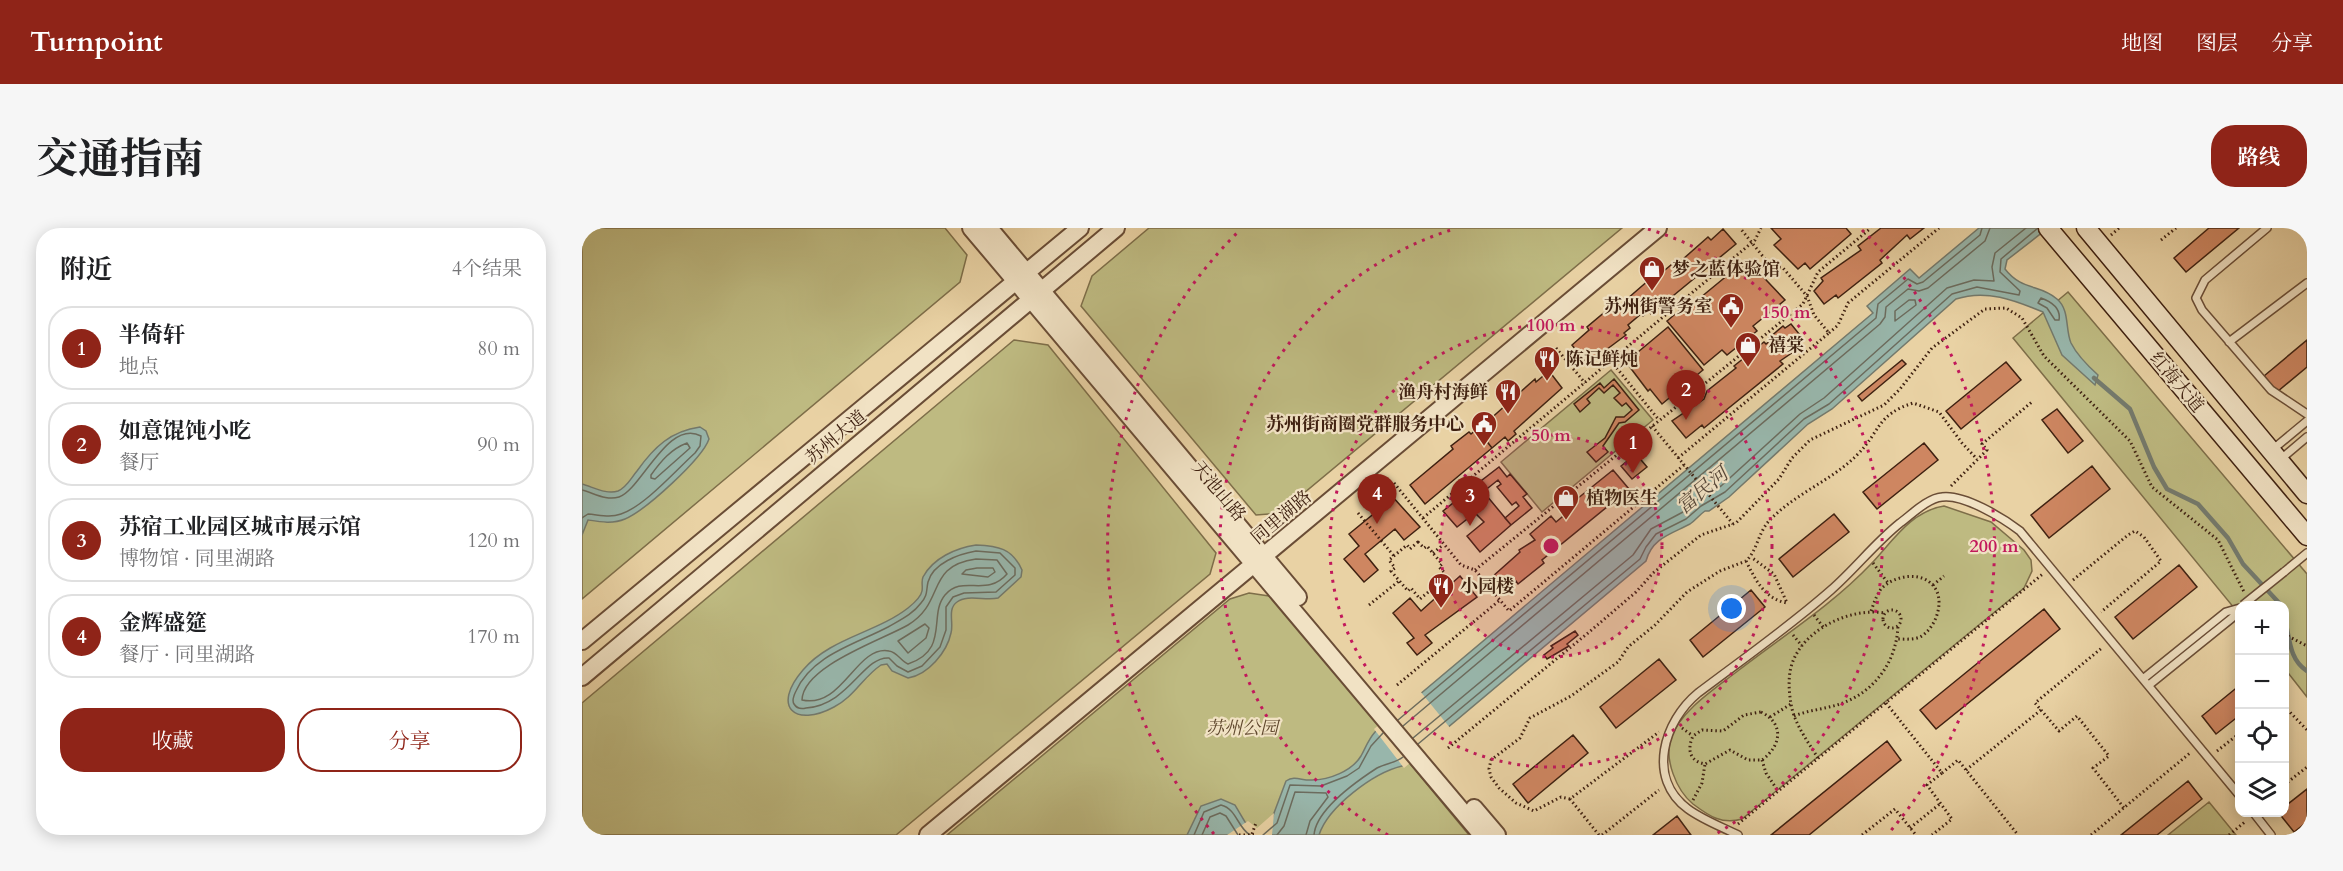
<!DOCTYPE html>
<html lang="zh">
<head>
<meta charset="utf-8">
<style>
	body { margin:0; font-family:Cardo,"Noto Serif SC",serif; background:#f6f6f6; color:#202124 }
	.controls { position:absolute; right:18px; bottom:18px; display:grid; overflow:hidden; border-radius:12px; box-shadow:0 3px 15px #0003 }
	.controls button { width:54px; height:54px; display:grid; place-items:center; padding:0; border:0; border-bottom:2px solid #e0e0e0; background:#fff; color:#202124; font:30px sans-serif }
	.you { position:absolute; left:1150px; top:381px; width:21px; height:21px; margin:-15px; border:4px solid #fff; border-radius:50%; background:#1a73e8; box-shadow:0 0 0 9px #1a73e833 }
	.badge { display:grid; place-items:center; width:39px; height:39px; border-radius:50%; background:#8f2418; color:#fff; font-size:20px; font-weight:700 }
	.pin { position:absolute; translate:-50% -50px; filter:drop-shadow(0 2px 3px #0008) }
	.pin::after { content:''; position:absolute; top:32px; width:21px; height:18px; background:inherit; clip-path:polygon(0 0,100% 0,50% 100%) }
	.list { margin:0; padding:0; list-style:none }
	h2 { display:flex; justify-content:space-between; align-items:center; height:78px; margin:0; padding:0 24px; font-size:26px }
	h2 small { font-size:20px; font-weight:400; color:#757577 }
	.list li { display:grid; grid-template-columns:39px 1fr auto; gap:18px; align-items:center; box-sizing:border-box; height:84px; margin:0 12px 12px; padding:0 12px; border:2px solid #e0e0e0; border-radius:24px }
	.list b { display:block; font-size:22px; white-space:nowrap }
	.list p { margin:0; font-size:20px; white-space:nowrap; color:#757577 }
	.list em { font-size:20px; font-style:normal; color:#757577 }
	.actions { display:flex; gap:12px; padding:18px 24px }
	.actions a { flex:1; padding:14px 0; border:2px solid #8f2418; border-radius:24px; text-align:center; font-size:21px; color:#8f2418 }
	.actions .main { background:#8f2418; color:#fff }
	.icon { flex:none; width:33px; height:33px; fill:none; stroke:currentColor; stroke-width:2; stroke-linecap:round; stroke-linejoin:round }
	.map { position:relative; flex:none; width:1725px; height:607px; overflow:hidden; border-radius:24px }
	header { display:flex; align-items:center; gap:36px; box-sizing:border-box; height:84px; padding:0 30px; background:#8f2418; color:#fff }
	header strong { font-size:28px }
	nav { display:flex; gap:33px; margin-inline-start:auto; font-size:21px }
	.intro { display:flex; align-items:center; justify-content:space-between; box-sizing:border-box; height:144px; padding:0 36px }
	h1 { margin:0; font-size:42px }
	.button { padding:15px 27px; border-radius:24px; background:#8f2418; color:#fff; font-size:21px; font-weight:700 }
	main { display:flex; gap:36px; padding:0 36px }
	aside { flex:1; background:#fff; border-radius:24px; box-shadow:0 3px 15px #0003 }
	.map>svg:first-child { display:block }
	.green { fill:#beba81; stroke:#7e6e49; stroke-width:1.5 }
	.water { fill:#98b6ab; stroke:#747a6d; stroke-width:1.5 }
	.pier { fill:#e9d2a4 }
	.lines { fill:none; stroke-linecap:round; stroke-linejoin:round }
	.shore { stroke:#6c6c5e; stroke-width:1.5 }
	.stream { stroke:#747a6d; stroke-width:4.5 }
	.building { fill:#ce8661; stroke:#3f2111; stroke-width:1.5 }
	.service-casing { stroke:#6a4d36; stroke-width:10 }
	.tertiary-casing { stroke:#6a4d36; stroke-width:20 }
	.secondary-casing { stroke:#3f2111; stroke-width:21 }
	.path { stroke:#3f2111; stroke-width:3; stroke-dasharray:1.5 3; stroke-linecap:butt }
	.service { stroke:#f1e2c4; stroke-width:7 }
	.tertiary { stroke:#f1e2c4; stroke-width:16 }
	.secondary { stroke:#f1e2c4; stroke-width:18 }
	.service-bridge-casing { stroke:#6a4d36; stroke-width:10; stroke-linecap:butt }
	.service-bridge { stroke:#f1e2c4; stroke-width:7 }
	.ring { fill:none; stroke:#c2185b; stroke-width:3; stroke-dasharray:3 6 }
	.labels { text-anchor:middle; stroke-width:4.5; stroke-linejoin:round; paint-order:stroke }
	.poi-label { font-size:18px; font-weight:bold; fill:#3f2111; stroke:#f1e2c4; text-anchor:start }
	.street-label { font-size:18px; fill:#3f2111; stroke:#f1e2c4 }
	.park-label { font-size:18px; font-style:italic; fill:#5f472d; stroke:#f1e2c4 }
	.water-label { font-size:20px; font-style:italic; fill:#554638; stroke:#f1e2c4 }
	.centre { fill:#c2185b; stroke:#f1e2c4; stroke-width:3 }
	.ring-label { font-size:18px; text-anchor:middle; font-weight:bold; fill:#c2185b; stroke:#f1e2c4; stroke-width:4.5; stroke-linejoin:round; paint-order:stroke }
</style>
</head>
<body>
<header>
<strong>Turnpoint</strong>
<nav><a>地图</a><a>图层</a><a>分享</a></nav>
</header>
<div class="intro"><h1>交通指南</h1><a class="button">路线</a></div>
<main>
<aside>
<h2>附近<small>4个结果</small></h2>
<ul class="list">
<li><span class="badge">1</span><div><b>半倚轩</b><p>地点</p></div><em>80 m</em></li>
<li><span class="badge">2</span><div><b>如意馄饨小吃</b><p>餐厅</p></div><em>90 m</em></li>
<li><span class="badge">3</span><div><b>苏宿工业园区城市展示馆</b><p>博物馆 · 同里湖路</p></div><em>120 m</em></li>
<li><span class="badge">4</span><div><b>金辉盛筵</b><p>餐厅 · 同里湖路</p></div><em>170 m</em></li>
</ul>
<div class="actions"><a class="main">收藏</a><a>分享</a></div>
</aside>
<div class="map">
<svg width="1725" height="607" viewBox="0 0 1725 607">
	<rect width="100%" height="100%" fill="#e9d2a4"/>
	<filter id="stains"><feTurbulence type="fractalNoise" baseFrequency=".00333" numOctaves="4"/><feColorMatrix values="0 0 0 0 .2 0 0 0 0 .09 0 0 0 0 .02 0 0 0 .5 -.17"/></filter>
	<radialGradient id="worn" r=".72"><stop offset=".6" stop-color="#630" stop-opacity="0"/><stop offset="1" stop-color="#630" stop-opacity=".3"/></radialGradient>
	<path class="green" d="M0,0h363l22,27 -7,27 -378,317z
		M567,0h473l-342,285 -24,2 -175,-209 11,-30z
		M1486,64l239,282v123l-22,-28 -1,-64h-44l-1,9 -226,-276z
		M432,112l34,5 168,208 -6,21 -314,261h-314v-132z
		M1029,142l42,50 -111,92 -41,-50z
		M1362,278l47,16 33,28 7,10 1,11 -8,17 -282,231c-20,6 -33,-3 -49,-15 -17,-14 -29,-45 -22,-66 10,-28 45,-50 68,-68 44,-34 93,-65 132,-106 21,-22 40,-53 73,-58z
		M667,365l20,3 9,8 191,231h-522l283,-236z
		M1627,574l27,33h-68z"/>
	<path class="water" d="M1397,0h69l-41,32 -2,9c17,22 35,15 52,30 13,11 8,30 14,44 6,12 17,23 27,32l-3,10 -33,-30 -19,-43c-29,-12 -57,-23 -87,-13l-124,110 -24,15 -79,73 -20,14h-4c-6,4 -9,9 -15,13 -19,10 -38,14 -44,37l-244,205c-29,7 -74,41 -83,69h-132l14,-29 20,-7 14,6 10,17 13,9 13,-10 15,-40c9,-6 16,0 26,-1 17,0 40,-9 49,-24 5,-9 7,-16 14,-24l498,-419 -6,-7 43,-37 9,9z
		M118,199l6,4 3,8c-7,20 -63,71 -84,80 -12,5 -24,3 -37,1l-6,15v-51c11,3 25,11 36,7 9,-4 13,-13 19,-20 17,-24 34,-40 63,-44z
		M394,317c22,1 36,3 46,25l-1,7 -23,21c-12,3 -31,-4 -41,4 -10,7 -3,21 -6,31 -4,19 -23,42 -43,45l-16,-7 -5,-7 -6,1c-18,12 -27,32 -47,42 -39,21 -63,0 -31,-37 27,-32 73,-37 105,-62 5,-4 13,-11 14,-17 1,-5 -1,-9 1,-14 10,-19 33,-29 53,-32z"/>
	<path class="pier" d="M838,463l31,38 -47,39 -30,-39z
		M692,585l-2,22h-45l21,-14 9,7z"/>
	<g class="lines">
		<path class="shore" d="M1459,70c11,4 20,11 18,22h-4l-8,-12 -9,-5z
			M1327,72h6l1,5 -21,16v-10z
			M105,215l3,5 -35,31 -4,-1v-3c10,-14 20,-26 36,-32z
			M0,262c12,3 24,11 37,7 22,-7 49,-79 82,-61l-1,10 -5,7c-19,17 -50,53 -74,61 -11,4 -21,1 -33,0l-6,4
			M394,323l24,2 15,15v7l-19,17 -32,1 -11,4 -7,10v23l-6,17 -18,19 -14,6 -11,-6 -8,-8c-26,-2 -40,47 -83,50 -4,1 -9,1 -12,-4 -2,-3 0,-9 2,-13 16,-36 60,-47 92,-64 12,-7 25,-13 33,-24 7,-8 5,-12 7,-21 5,-19 31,-28 48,-31z
			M394,331l21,1 10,14c-21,24 -44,0 -62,21 -17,20 5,55 -37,69 -7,-3 -11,-12 -19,-13 -33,-6 -46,58 -87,49 1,-34 80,-60 106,-75 38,-23 17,-59 68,-66z
			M395,340h16l2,4 -7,5 -26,-3 4,-4z
			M343,396l4,4 -3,10 -18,15 -10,-12z
			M816,492l478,-402 2,-14 30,-25 9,5 6,-2 57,-47 2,-7
			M821,498l477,-402 5,-7 1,-10 22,-18 11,2 9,-3 57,-47 5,-13
			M831,510l220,-183 18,-26 32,-17 14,-12 24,-14 79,-72 24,-16 123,-110 27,-8 20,1 -2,-14 3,-14 31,-25
			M836,516l222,-185 6,-12 10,-13 30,-15 15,-13 24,-14 79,-73 25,-15 123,-110 25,-7 42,8 1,-4 -20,-19 1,-13 37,-31
			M612,607l10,-23 17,-7c16,4 16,22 29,30
			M620,607l8,-18 10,-4 6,3 12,19
			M681,607l14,-12 13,-38 31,1 26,-10 12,-8 12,-22 12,-13
			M695,607l7,-9 11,-34 31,1 2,4 -18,24 -4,14
			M732,607c2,-25 43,-54 63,-67 9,-5 19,-5 26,-11"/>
		<path class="stream" d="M1512,150l36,31 24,58 13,22 31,15 30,34 15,26 38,41
			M1702,388c6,20 4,43 23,55"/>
	</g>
	<path class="building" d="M1189,0h75l5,6 -41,35 -5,-6 -7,6 -24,-24 7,-6z
		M1299,0h43l-14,11 -3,-4 -27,25 2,3 -44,35 -2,-3 -12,9 -10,-13 9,-10 -2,-3 40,-28 -3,-4z
		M1627,0h30l-53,44 -12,-14z
		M1141,1l13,15 -85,70 -2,-3 -6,5 -2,-2 -13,11 2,3 -6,5 2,2 -39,29 -15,-19 17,-15 -2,-3 19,-16 2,2 5,-4 4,3 12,-11 -2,-2 30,-26 2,2 13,-11 2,3 34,-30 3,3z
		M1168,35l35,37 -32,26 4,5 -30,24 -5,-5 -18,15 -37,-44 20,-17 2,3 51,-42 3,3z
		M1209,96l13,16 -7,5 2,3 -19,13 3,3 -79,64 -2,-3 -16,13 -14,-17 32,-22 3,-8 29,-23 -2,-2 30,-24 2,2 5,-4 -2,-2 14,-12 2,2z
		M1086,99l35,43 -41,34 -12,-15 -2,2 -22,-29z
		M1725,112v27l-30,25 -13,-16z
		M1320,132l4,4 -44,37 -4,-5z
		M1424,134l15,18 -60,49 -15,-18z
		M967,143l13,17 -48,43 2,3 -8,7 -3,-4 -13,11 -14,-18 57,-51 1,3z
		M1032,151l25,31 -14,12 -6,1 -16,23 5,6 -12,10 -9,-10 18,-14 11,-21h8l8,-7 -6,-7 -4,3 -8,-8 6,-5 -7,-8 -9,8 -5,-5 -12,11 3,4 -10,9 -6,-8 26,-21 4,5z
		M1475,181l26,32 -15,12 -26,-33z
		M895,201l15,19 -67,56 -15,-19 43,-36 -2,-3 18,-14 2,2z
		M1342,215l14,17 -61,49 -14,-17z
		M1054,226l11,13 -15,12 -11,-13z
		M1510,238l18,23 -61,49 -18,-23z
		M917,239l8,10 3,-3 17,20 -4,3 9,11 -21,17 -6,-7 14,-12 -3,-4 -4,3 -15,-18 4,-3 -3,-4 -15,12 -6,-8z
		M1031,242l16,19 -87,71 2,3 -26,21 -2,-3 -12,10 -12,-14 28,-25 -1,-2 16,-10 -5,-6 21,-18 5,6 12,-10 -1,-2 10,-11z
		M895,256l34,41 -31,27 -13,-16 17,-14 -9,-9 -18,14 -14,-16z
		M809,267l29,32 -16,13 -9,-11 -30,25 13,16 -14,12 -20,-23 15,-13 -10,-12 33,-27 -2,-2z
		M1252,286l15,18 -56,45 -14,-18z
		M1597,337l18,22 -64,52 -18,-22z
		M878,348l17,21 -52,38 7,8 -15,12 -10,-12 7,-5 -21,-25 17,-15 11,13z
		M1169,362l14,17 -62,50 -13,-17z
		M1462,381l16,20 -124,100 -16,-19z
		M993,403l3,4 -11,9 2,2 -22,13 -3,-4 9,-7 -2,-2z
		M1077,431l17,21 -60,48 -16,-21z
		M1658,457v30l-24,19 -14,-18z
		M991,507l15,18 -60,50 -15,-19z
		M1305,513l14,19 -92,75h-38z
		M1606,553l14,18 -45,36h-36z
		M1725,561v33l-13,10 -16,-20h6v-5z
		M1095,588l14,19h-38z"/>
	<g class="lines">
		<g class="service-casing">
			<path id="service" d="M1685,0l-62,52 -9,18 6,12 69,80 36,24
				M1647,114l78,-59
				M1690,222l35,-29
				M1699,231l26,-22
				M1702,344l23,-19
				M1561,451l83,-67 14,-4
				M1567,457l83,-67 8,-9
				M1671,584l18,23
				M1156,607c-16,-8 -35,-15 -50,-26 -42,-31 -24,-88 10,-116 45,-34 91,-66 133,-103 24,-21 44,-47 69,-67 11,-8 28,-25 42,-26 22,-3 61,21 78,34l220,265"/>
		</g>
		<g class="tertiary-casing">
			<path id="tertiary" d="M389,0l511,607
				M407,0l309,369
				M0,413l498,-413
				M0,449l534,-449
				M892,580l23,27
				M346,607l730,-607"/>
		</g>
		<g class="secondary-casing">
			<path id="secondary" d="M1466,0l259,308
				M1504,0l221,266"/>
		</g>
		<path class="path" d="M1529,7l8,-7
			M1579,12l15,-12
			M1247,105l9,-8 10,-22 91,-75
			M974,120l29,35
			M1029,133l48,59
			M1070,198l81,98
			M1096,230l151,-125 -15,-18 -7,-19 -24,-28 -14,-4 -29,-36
			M812,255l67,82 14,5 34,41 175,-146
			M1369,258l36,-36 -5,-6 51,-43
			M776,285l36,43
			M841,290l332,-278 6,-12
			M836,314l6,6 3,-2 15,18 -3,3 5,5 -8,8 3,3 -19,16 -9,-11 -3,3 -17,-20 4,-3 -6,-8 18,-15 3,4z
			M851,325l10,-8
			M1164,333c10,20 19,38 41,42l-13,-29 -23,-17
			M1291,335l15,20
			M893,342l328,-266 15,-32 53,-44
			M1491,352l55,-45 7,-4 9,6 17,24 -60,51
			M1351,357l11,-9
			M787,377l30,-24
			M1301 391a9 9 0 1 1 18 0a9 9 0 1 1-18 0Z
			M1289,383c3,-8 5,-15 10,-22 13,-14 42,-19 54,-1 10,15 0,41 -15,49 -7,3 -16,2 -24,2
			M1232,387l10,13
			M1702,406l23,12
			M1211,407l9,11
			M815,457l103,-85
			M1304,475l56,70 -15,12 25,34 -20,16
			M1702,478l23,24
			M1459,482l18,21 18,-15 32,40 -16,12 31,40
			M1179,484c24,12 20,34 1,48h-14l-18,-10 -25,14c-16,-3 -18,-15 -12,-28l9,-6 21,1 21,-16z
			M1212,488c15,-6 31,-7 46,-12 35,-12 57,-43 58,-79
			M1188,489l21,-13
			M1100,500l11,8
			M866,520l140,-115 48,-41 17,-19 48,-38 35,-12 43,-44 13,-21 18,-18 74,-35 16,-16 32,-41 53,-39 21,-1 16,10 22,38 86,85 22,46 66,53 26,52
			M1635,523l23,-18
			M1236,530c-10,-16 -24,-35 -27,-54 -2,-12 -3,-25 0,-37 10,-37 59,-60 94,-54
			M1180,532l4,13 12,18
			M1384,542l75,-60 -6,-7 68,-56
			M1360,545l16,-13 60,75
			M1702,557l23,-18
			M988,571l-9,-2 -27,14 -18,-8 -17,-15 -8,-11 -2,-8 2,-9 29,-22 10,-20 41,-22 47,-34 10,-15 27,-22 32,-33 33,-21 26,-10c11,-10 12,-28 23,-40 25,-27 62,-40 88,-66 24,-24 19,-40 56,-52l26,9 23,31 15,16
			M1111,572l9,-17 3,-19
			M1156,596l306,-251
			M1328,600l31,-25
			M670,606l4,-11
			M657,607h15
			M1017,607l-29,-36 89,-67
			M1020,607l57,-45
			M1280,607l33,-26 21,26
			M1509,607l99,-82
			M1647,607l17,-14"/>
		<use href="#service" class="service"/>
		<use href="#tertiary" class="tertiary"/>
		<use href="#secondary" class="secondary"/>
		<g class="service-bridge-casing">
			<path id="service-bridge" d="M1661,377l41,-33"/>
		</g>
		<use href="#service-bridge" class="service-bridge"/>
	</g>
	<circle cx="969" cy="318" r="111" fill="#c2185b" fill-opacity=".12"/>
	<g class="ring">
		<circle cx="969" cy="318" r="111"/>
		<circle cx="969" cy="318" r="221"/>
		<path d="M806 607A332 332 0 0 1 872 1M1066 1A332 332 0 0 1 1132 607"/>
		<path d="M632 606A443 443 0 0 1 658 2M1280 2A443 443 0 0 1 1306 606"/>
	</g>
	<defs>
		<g id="shop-pin" transform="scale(1.35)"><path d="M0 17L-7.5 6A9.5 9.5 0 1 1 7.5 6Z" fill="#8f2418" stroke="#f1e2c4"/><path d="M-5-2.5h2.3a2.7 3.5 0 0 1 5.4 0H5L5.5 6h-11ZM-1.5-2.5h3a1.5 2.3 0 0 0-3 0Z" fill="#fff"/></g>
		<g id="civic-pin" transform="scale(1.35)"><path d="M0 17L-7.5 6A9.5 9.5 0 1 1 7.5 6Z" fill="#8f2418" stroke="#f1e2c4"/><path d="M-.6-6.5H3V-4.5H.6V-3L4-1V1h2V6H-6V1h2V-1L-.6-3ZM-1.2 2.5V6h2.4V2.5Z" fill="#fff"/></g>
		<g id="restaurant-pin" transform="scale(1.35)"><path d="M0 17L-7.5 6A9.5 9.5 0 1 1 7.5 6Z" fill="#8f2418" stroke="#f1e2c4"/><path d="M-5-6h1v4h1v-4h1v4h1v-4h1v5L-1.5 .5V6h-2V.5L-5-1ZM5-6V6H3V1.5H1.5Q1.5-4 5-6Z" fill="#fff"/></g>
	</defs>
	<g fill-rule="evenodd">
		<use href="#shop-pin" x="1070" y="41"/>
		<use href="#civic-pin" x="1149" y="78"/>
		<use href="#shop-pin" x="1166" y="117"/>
		<use href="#restaurant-pin" x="965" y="131"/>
		<use href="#restaurant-pin" x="926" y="164"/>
		<use href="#civic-pin" x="902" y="196"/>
		<use href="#shop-pin" x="984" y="270"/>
		<use href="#restaurant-pin" x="859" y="358"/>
	</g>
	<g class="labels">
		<g class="poi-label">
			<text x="1090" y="47">梦之蓝体验馆</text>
			<text x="1130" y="84" text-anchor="end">苏州街警务室</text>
			<text x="1186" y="123">禧棠</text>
			<text x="984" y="137">陈记鲜炖</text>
			<text x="906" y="170" text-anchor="end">渔舟村海鲜</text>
			<text x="882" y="202" text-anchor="end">苏州街商圈党群服务中心</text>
			<text x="1004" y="276">植物医生</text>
			<text x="878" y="364">小园楼</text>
		</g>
		<g class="street-label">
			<text transform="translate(1595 154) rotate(50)" y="6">红海大道</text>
			<text transform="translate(254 209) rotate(-40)" y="6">苏州大道</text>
			<text transform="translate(637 263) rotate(50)" y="6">天池山路</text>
			<text transform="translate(699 289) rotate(-40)" y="6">同里湖路</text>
		</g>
		<g class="park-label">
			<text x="660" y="506">苏州公园</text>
		</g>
		<g class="water-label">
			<text transform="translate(1120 262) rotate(-40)" y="7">富民河</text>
		</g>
	</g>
	<circle cx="969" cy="318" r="9" class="centre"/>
	<g class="ring-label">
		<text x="1204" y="90">150 m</text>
		<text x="969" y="103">100 m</text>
		<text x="969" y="213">50 m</text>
		<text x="1412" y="324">200 m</text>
	</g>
	<rect width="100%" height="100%" filter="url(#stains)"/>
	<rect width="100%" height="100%" fill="url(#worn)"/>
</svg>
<div class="controls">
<button>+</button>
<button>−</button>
<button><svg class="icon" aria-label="locate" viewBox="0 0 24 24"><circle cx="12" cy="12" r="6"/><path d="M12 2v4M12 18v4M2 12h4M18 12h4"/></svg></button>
<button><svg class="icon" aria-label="layers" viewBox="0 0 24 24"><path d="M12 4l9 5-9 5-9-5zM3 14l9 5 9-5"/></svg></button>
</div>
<div class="you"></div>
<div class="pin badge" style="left:1051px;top:245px">1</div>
<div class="pin badge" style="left:1104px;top:192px">2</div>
<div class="pin badge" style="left:888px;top:298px">3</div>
<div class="pin badge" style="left:795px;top:296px">4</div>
</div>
</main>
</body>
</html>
